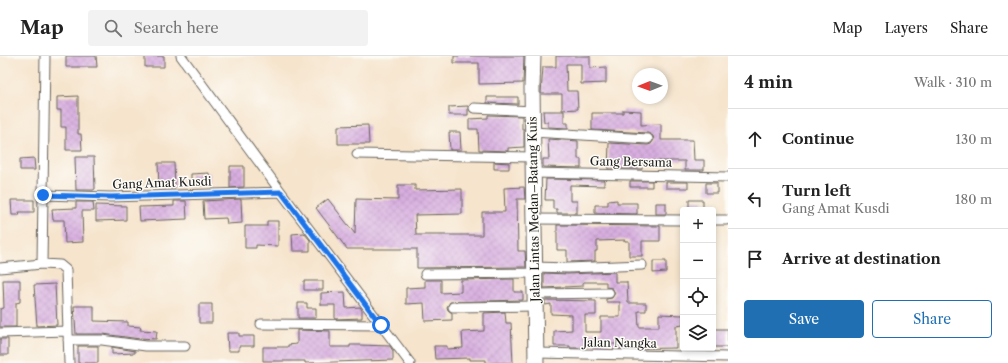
<!DOCTYPE html>
<html lang="en">
<head>
<meta charset="utf-8">
<style>
	body { margin:0; font-family:"Libre Caslon Text",serif; background:#f2f2f2; color:#222 }
	.controls { position:absolute; right:12px; bottom:12px; display:grid; overflow:hidden; border-radius:4px; box-shadow:0 2px 6px #0003 }
	.controls button { width:36px; height:36px; display:grid; place-items:center; padding:0; border:0; border-bottom:1px solid #e0e0e0; background:#fff; color:#222; font:20px sans-serif }
	.compass { position:absolute; left:632px; top:12px; width:36px; height:36px; border-radius:50%; background:#fff; box-shadow:0 2px 6px #0003; rotate:269deg }
	.stop { position:absolute; width:12px; height:12px; margin:-9px; border:3px solid #1a73e8; border-radius:50%; background:#fff }
	.stop.end { background:#1a73e8; border-color:#fff; box-shadow:0 1px 4px #0008 }
	.list { margin:0; padding:0; list-style:none }
	h2 { display:flex; justify-content:space-between; align-items:center; height:52px; margin:0; padding:0 16px; font-size:17px }
	h2 small { font-size:13px; font-weight:400; color:#767676 }
	.list li { display:grid; grid-template-columns:26px 1fr auto; gap:12px; align-items:center; box-sizing:border-box; height:60px; padding:0 16px; border-top:1px solid #e0e0e0 }
	.list b { display:block; font-size:15px; white-space:nowrap }
	.list p { margin:0; font-size:13px; white-space:nowrap; color:#767676 }
	.list em { font-size:13px; font-style:normal; color:#767676 }
	.actions { display:flex; gap:8px; padding:12px 16px }
	.actions a { flex:1; padding:9px 0; border:1px solid #1f6fb2; border-radius:4px; text-align:center; font-size:14px; color:#1f6fb2 }
	.actions .main { background:#1f6fb2; color:#fff }
	.icon { flex:none; width:22px; height:22px; fill:none; stroke:currentColor; stroke-width:2; stroke-linecap:round; stroke-linejoin:round }
	.map { position:relative; flex:none; width:728px; height:307px; overflow:hidden }
	header { display:flex; align-items:center; gap:24px; box-sizing:border-box; height:56px; padding:0 20px; background:#fff; border-bottom:1px solid #e0e0e0 }
	header strong { font-size:19px }
	nav { display:flex; gap:22px; margin-inline-start:auto; font-size:14px }
	.search { width:280px; height:36px; background:#f2f2f2; display:flex; align-items:center; gap:10px; box-sizing:border-box; padding:0 14px; border-radius:4px; color:#767676; font-size:15px }
	main { display:flex }
	aside { flex:1; background:#fff }
	.map>svg:first-child { display:block }
	.building { fill:url(#building-cross-hatch) }
	.lines { fill:none; stroke-linecap:round; stroke-linejoin:round }
	.minor-casing { stroke:#68625a; stroke-width:11 }
	.trunk-casing { stroke:#68625a; stroke-width:17 }
	.minor { stroke:#fff; stroke-width:9 }
	.trunk { stroke:#fff; stroke-width:15 }
	.route { stroke:#1a73e8; stroke-width:5 }
	.labels { text-anchor:middle; stroke-width:3; stroke-linejoin:round; paint-order:stroke }
	.street-label { font-size:12px; fill:#1c1c1c; stroke:#fdfcf7 }
</style>
</head>
<body>
<header>
<strong>Map</strong>
<div class="search"><svg class="icon" aria-label="search" viewBox="0 0 24 24"><circle cx="10" cy="10" r="6"/><path d="M15 15l6 6"/></svg>Search here</div>
<nav><a>Map</a><a>Layers</a><a>Share</a></nav>
</header>
<main>
<div class="map">
<svg width="728" height="307" viewBox="0 0 728 307">
	<defs>
		<pattern id="building-cross-hatch" width="8" height="8" patternUnits="userSpaceOnUse"><rect width="8" height="8" fill="#d8afe0"/><path d="M0 0l8 8M0 8l8-8" fill="none" stroke="#b996c0"/></pattern>
	</defs>
	<rect width="100%" height="100%" fill="#fdfcf7"/>
	<filter id="ink" filterUnits="userSpaceOnUse"><feTurbulence type="fractalNoise" baseFrequency=".025" numOctaves="2"/><feDisplacementMap in="SourceGraphic" scale="8" xChannelSelector="R" yChannelSelector="G"/><feConvolveMatrix kernelMatrix="1 2 1 2 8 2 1 2 1" color-interpolation-filters="sRGB"/></filter>
	<filter id="wash" filterUnits="userSpaceOnUse"><feTurbulence type="fractalNoise" baseFrequency=".012" numOctaves="4" result="noise"/><feDisplacementMap in="SourceGraphic" scale="16" xChannelSelector="R" yChannelSelector="G"/><feGaussianBlur stdDeviation="0.9" result="paint"/><feColorMatrix in="noise" values="0 0 0 0 0 0 0 0 0 0 0 0 0 0 0 0 0 1.4 0 .05"/><feComposite in="paint" operator="in"/></filter>
	<g filter="url(#wash)">
		<rect width="100%" height="100%" fill="#f6e4cc"/>
		<g id="blocks">
			<path class="building" d="M66,0h30l1,11h-31z
				M145,0h19v11h-19z
				M454,0h70l-1,27 -44,1v-21h-25z
				M556,0h34v12l16,-1v16l-25,1v-20h-15l1,27h10l1,18 -16,1v-16h-21l2,-27h13z
				M78,40v38h3l1,16h-16v-23h-5v-17h-4v-13z
				M487,41h31v7l-31,-1z
				M468,50v9h-19v-8z
				M623,54l18,1v14l20,-1v16h32l1,20h10v10h-19v-9h-42l-1,8h-34l1,-26 39,2 3,-1 3,-4 -1,-4 -5,-3 -56,-3v-17h31z
				M543,55h21v12h4v5l-20,-1v-5h-4z
				M488,59l34,1v13h2v18l-16,1v3l-29,-1 -1,-21h-9v-10l19,-1z
				M368,69l1,19h-31v-18z
				M449,76h11l1,18h-11z
				M548,83l30,2v18h3v9l-38,-1v-8h6z
				M75,101h19l1,32 -2,1h-17z
				M34,102l1,12h-15v-11z
				M494,106l15,1v6h-15z
				M158,107h16l1,25h-16z
				M230,110h14v21l-14,1z
				M209,117v12l-18,1v-12z
				M546,123l58,1v6l-34,-1v16h7v12h-20v-4h-4v-9h-8z
				M630,125h22v6h-22z
				M666,126h22v6h-22z
				M706,127h11v10h-11z
				M398,129h17v5l47,-1v25l-47,1 1,20h66v-23h23l-1,-24 20,-1 1,12h-8l1,52h7l1,16 -109,1v-19h-70l-31,-41 12,-9 27,35 1,-35 42,1z
				M241,143l1,24 -15,1 -1,-6 -22,1 -1,-18z
				M11,144h23v12h-15l1,3h-8z
				M617,144v3h20v11l-42,-1v-8h13v-4z
				M689,144h14v10h-14z
				M174,145h12l1,18 -47,2 -1,-14 35,-1z
				M76,146h17l1,9h-12l1,31 -18,1 -1,-23h-11l-1,-11 24,-1z
				M656,147h10v11h-10z
				M96,149l30,1v14l-30,1z
				M267,165h11v25l-22,-1v3h-11v-22h22z
				M557,169l103,1v15h-18v15h-13v-15h-4v-1l-28,1v10h-2v10l-28,1v-12h-10z
				M304,177l6,7v11h-17l-1,-17z
				M653,205h13v11l-13,1z
				M615,216v10h12l1,21h18v8h-8l1,16h20v-13l24,1v10l-7,1v22l-58,1v-5h-33v4h-15v-2h-16v-15l18,-1v-15l-21,-1v-10l-6,1v-5l51,1v14h-11v17h16v-15h19v-15h-14v-3l6,-1 3,-5 -3,-5 -6,-1v-5h-23v4l-39,2v-15l24,1z
				M514,223v13h9v8l-73,2 -3,5 1,3 4,3v7l-27,1 -1,-18 -18,1v-16l19,-1v-7h16v13l20,-1v-12z
				M3,224h17v22l-4,1v24h-16v-18l4,-1z
				M304,225h19v9h-19z
				M55,228l2,41 -20,1 -3,-41z
				M345,236l1,16 14,-1 2,3v8l-27,1v-14h-14v-12z
				M298,247h9v5h9v10h-18z
				M199,248h13v19h-13z
				M74,250h20v15l34,1v4l13,1 -1,3 17,1 -1,8 -16,-1v1l-37,-5h-27z
				M505,256l1,11h5l2,40h-27v-3h-16v-2l-35,1 -1,-13h13v3l16,-1 -1,-16 22,-1v-18z
				M713,273h15v18h-15z
				M297,274l33,1v16h20v-2h9l31,1 3,5v9l-88,3v-2h-42v-14h25v-2l9,-1z
				M227,277h12v3h15v10h-15v5h-11z
				M0,283h8v16h-8z
				M78,290h20v17h-20z
				M112,291l23,4v2l-23,1z"/>
		</g>
	</g>
	<g filter="url(#ink)">
		<use href="#blocks" fill-opacity="0" stroke="#68625a" stroke-width="1"/>
		<g class="lines">
			<g class="minor-casing">
				<path id="minor" d="M45,0l-3,208 18,1 6,5 3,93
					M181,0l100,136 129,171
					M474,52l59,3
					M533,76l115,7
					M357,98l177,3
					M534,117l194,4
					M43,139l68,2 170,-5
					M534,163l149,1
					M713,164h13
					M535,211l33,1 74,-3
					M0,212l42,-4
					M425,218l110,-1
					M535,238l74,-1
					M453,251l82,-1
					M261,268l120,1
					M0,277l68,-2
					M68,284h34l44,6h39
					M536,297l192,4"/>
			</g>
			<g class="trunk-casing">
				<path id="trunk" d="M533,0l-1,31 4,276"/>
			</g>
			<use href="#minor" class="minor"/>
			<use href="#trunk" class="trunk"/>
		</g>
	</g>
	<g class="lines" filter="url(#ink)">
		<path class="route" d="M43,139l68,2 170,-5 100,133"/>
	</g>
	<g class="labels">
		<g class="street-label">
			<text transform="translate(631 106) rotate(1)" y="4">Gang Bersama</text>
			<text transform="translate(162 127) rotate(-2)" y="4">Gang Amat Kusdi</text>
			<text transform="translate(534 153) rotate(-91)" y="4">Jalan Lintas Medan–Batang Kuis</text>
			<text transform="translate(620 287) rotate(1)" y="4">Jalan Nangka</text>
		</g>
	</g>
</svg>
<div class="controls">
<button>+</button>
<button>−</button>
<button><svg class="icon" aria-label="locate" viewBox="0 0 24 24"><circle cx="12" cy="12" r="6"/><path d="M12 2v4M12 18v4M2 12h4M18 12h4"/></svg></button>
<button><svg class="icon" aria-label="layers" viewBox="0 0 24 24"><path d="M12 4l9 5-9 5-9-5zM3 14l9 5 9-5"/></svg></button>
</div>
<svg class="compass" viewBox="-18 -18 36 36"><path d="M0-13l5 13h-10z" fill="#e53935"/><path d="M0 13l5-13h-10z" fill="#767676"/></svg>
<div class="stop" style="left:381px;top:269px"></div>
<div class="stop end" style="left:43px;top:139px"></div>
</div>
<aside>
<h2>4 min<small>Walk · 310 m</small></h2>
<ul class="list">
<li><svg class="icon" aria-label="ahead" viewBox="0 0 24 24"><path d="M12 20V5M6 11l6-6 6 6"/></svg><div><b>Continue</b></div><em>130 m</em></li>
<li><svg class="icon" aria-label="left" viewBox="0 0 24 24"><path d="M17 20v-9H6M10 6l-5 5 5 5"/></svg><div><b>Turn left</b><p>Gang Amat Kusdi</p></div><em>180 m</em></li>
<li><svg class="icon" aria-label="arrive" viewBox="0 0 24 24"><path d="M6 21V4h12l-3 4 3 4H6"/></svg><div><b>Arrive at destination</b></div></li>
</ul>
<div class="actions"><a class="main">Save</a><a>Share</a></div>
</aside>
</main>
</body>
</html>
